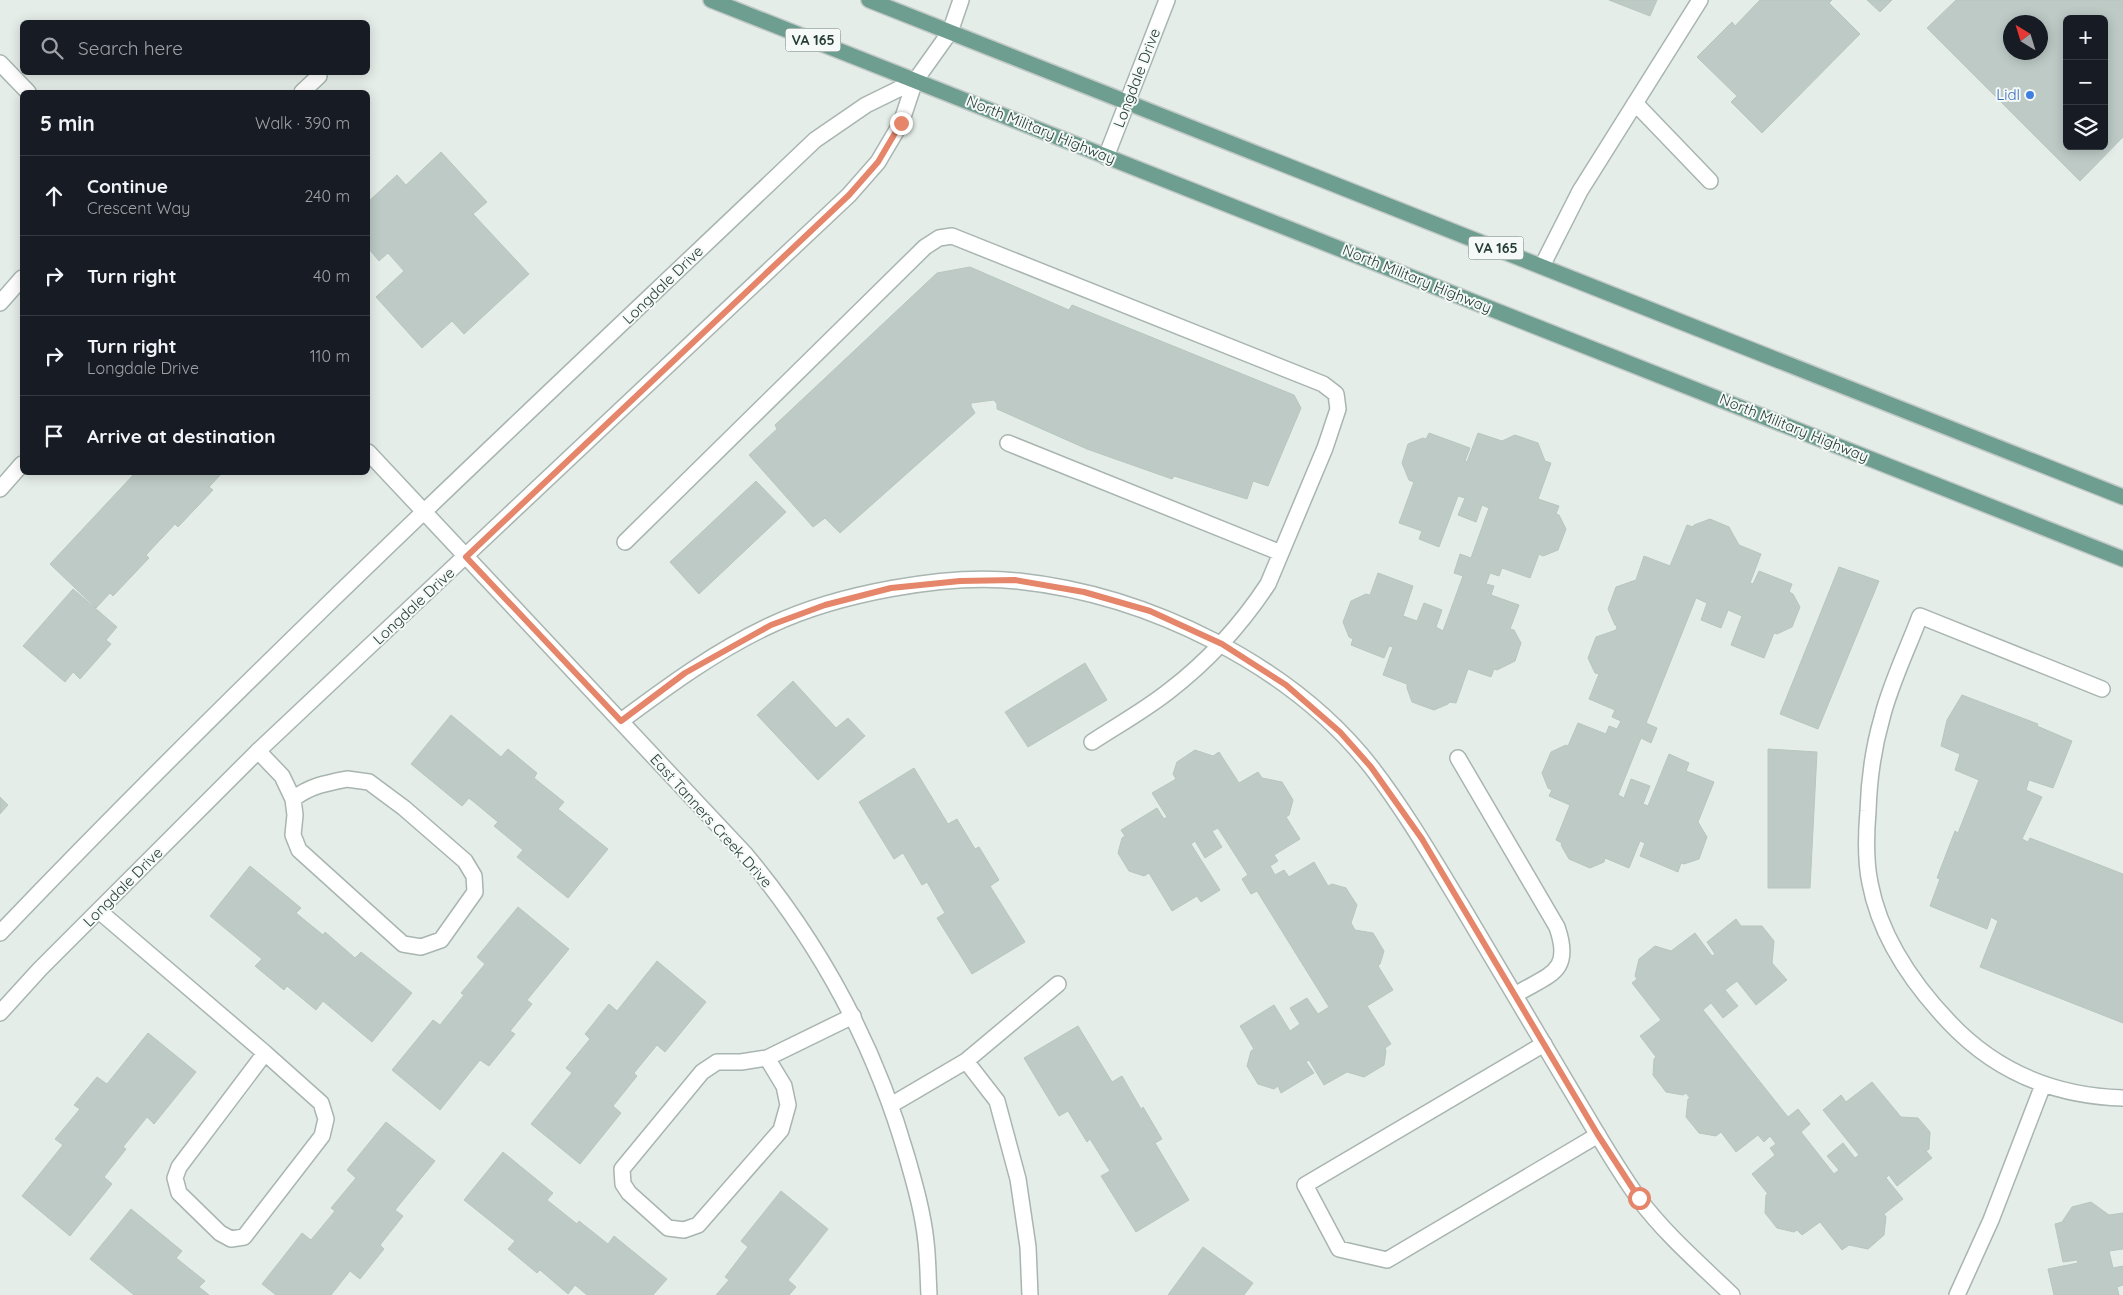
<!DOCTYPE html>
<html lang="en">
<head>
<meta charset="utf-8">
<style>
	body { margin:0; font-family:Quicksand,sans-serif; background:#20242c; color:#f1f3f6 }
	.controls { position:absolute; right:15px; top:15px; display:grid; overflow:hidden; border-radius:8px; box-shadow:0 2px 12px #0003 }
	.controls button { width:45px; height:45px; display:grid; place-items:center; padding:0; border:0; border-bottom:1px solid #363941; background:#171b24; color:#f1f3f6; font:25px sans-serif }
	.compass { position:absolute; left:2003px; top:15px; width:45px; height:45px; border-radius:50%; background:#171b24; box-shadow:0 2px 12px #0003; rotate:322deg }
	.stop { position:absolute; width:15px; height:15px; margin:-11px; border:4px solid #e5856a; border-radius:50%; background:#fff }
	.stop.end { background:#e5856a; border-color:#fff; box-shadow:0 1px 5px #0008 }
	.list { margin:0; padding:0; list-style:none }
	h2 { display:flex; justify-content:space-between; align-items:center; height:65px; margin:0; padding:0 20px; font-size:21px }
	h2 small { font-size:16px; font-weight:400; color:#9ea1a6 }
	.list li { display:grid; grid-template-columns:32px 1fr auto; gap:15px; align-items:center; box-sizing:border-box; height:80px; padding:0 20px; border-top:1px solid #363941 }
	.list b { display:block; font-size:19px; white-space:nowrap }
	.list p { margin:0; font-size:16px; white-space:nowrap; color:#9ea1a6 }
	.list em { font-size:16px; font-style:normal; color:#9ea1a6 }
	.icon { flex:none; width:28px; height:28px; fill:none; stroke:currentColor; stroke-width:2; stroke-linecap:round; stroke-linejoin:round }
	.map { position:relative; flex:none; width:2123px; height:1295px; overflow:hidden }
	.search { position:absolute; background:#171b24; box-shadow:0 2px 12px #0003; left:20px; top:20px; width:350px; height:55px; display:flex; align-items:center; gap:12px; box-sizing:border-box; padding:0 18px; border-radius:8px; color:#9ea1a6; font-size:19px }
	.panel { position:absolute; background:#171b24; box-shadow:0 2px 12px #0003; left:20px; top:90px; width:350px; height:385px; border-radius:8px }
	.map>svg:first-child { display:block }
	.building { fill:#bdcac5; stroke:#b8c6c0; fill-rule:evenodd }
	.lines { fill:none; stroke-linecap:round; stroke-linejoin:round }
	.lane-casing { stroke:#a8b5b0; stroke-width:18 }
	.street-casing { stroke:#a8b5b0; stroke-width:18 }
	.primary-casing { stroke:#c2c9c7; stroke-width:18 }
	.lane { stroke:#fff; stroke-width:15 }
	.street { stroke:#fff; stroke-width:15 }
	.primary { stroke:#6e9e90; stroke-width:15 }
	.route { stroke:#e5856a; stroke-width:6 }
	.shop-dot { fill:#3f7fe0; stroke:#f5f9f7; stroke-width:2 }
	.labels { text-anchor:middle; stroke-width:4; stroke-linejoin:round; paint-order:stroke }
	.shield { fill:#f5f9f7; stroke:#647570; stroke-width:1 }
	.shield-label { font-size:14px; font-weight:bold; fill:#263d36 }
	.street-label { font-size:15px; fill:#263d36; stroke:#f5f9f7 }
	.shop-label { font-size:15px; fill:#366cbe; stroke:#f5f9f7; text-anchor:end }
</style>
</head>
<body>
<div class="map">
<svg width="2123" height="1295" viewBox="0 0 2123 1295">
	<rect width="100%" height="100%" fill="#e5ede9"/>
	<path class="building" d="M1609,0h48l-7,16z
		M1760,0h72l-3,3 31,31 -98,99 -31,-31 6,-6 -40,-39 35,-35 3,4z
		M1867,0h25l-12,12z
		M1956,0h167v137l-43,44 -153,-153zM2067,19h37v127h-37zM2010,22h30v30h-30z
		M441,152l46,50 -14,12 56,60 -65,60 -12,-13 -30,27 -46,-51 28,-26 -16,-18 -9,8 -11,-13v-46l29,-27 9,10z
		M970,267l99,43 3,-5 222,90 7,13 -33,78 -15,-5 -6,18 -73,-23 -2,3 -85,-30 -90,-40v-5l-3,-4 -23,3v3l4,7 -135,120 -15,-15 -12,9 -64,-72 28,-26 -2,-4 162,-152z
		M1429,433l41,15 -5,13 2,1 11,-29 24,8 13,-6 23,8 7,18 6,2 -13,36 21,7 -3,8 3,1 7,14 -8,21 -15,6 -4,-2 -9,24 -28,-10 -3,8 -9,-3 -4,11 8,2 -3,9 28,10 -9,24 4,1 7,13 -6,18 -18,9 -3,-1 -3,8 -23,-8 -12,34 -7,-1 -1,2 -14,6 -22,-8 -5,-14v-4l-24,-9 10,-28 -4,-1 -5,12 -33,-13 2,-6 -4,-2 -6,-15 8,-21 15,-7 4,1 8,-22 35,13 -10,30 14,5 7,-18 18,7 -6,17 7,4 20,-55 -9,-3 6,-19 11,4 18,-50 -7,-3 -6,17 -18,-7 7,-17 -7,-2 -19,51 -20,-8 3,-8 -23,-8 15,-41 -5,-2 -7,-17 6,-19 15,-6 3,1z
		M136,472h87l-14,15 4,3 -35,37 -3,-3 -29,31 3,3 -36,38 -3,-3 -14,15 -46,-44z
		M756,481l30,31 -87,82 -29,-32z
		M1710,519l19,8 10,18 22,9 -11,29 3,1 6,-13 33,13 -3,8 4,2 7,13 -8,20 -15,7 -3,-1 -10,25 -33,-13 11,-29 -14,-6 -7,18 -20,-8 6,-17 -11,-5 -50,125 11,5 -6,15 -10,-5 -23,57 6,3 7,-19 19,7 -7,18 5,2 21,-52 20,9 -3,8 28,11 -16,40 9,15 -8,22 -15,5 -3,-1 -3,9 -38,-16 5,-13 -5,-2 -11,27 -24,-10 -1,4 -14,6 -21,-9 -8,-14 1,-2 -6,-3 14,-35 -21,-9 3,-6 -4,-2 -6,-15 9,-21 15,-7 2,1 10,-23 28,11 3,-8 8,3 4,-8 -9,-4 3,-7 -26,-11 10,-25 -4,-1 -7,-15 8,-21 20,-7 1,-4 -2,-1 -7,-16 8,-22 20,-7 8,-24 26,10 17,-41 6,2 1,-2z
		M1839,567l40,14 -61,148 -38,-15z
		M73,589l44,38 -11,13 5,4 -31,35 -7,-7 -8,10 -42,-36z
		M1085,663l22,37 -79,47 -23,-35z
		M793,681l43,47 12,-10 17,18 -47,44 -61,-65z
		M1962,695l76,29 -1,2 35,15 -19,47 -24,-8 -3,10 16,7 -20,42 6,3 2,-4 93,36v149l-143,-56 18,-46 -7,-4 -4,12 -57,-23 10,-27 -3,-1 18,-47 3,2 21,-53 -24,-10 5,-16 -19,-8 6,-26z
		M451,715l50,42 7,-8 29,24 -3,5 30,24 -6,7 50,40 -40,49 -51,-41 6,-7 -29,-24 4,-4 -29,-24 -7,8 -51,-42z
		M1768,749l49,3 -7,136h-42z
		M1195,750l18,6 6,-4 20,31 19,-11 4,6 20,4 11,18 -4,15 -3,2 14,22 -26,16 4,6 -8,5 5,9 9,-5 5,7 25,-15 14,24 4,-2 14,4 11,17 -6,18 4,7 18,3 11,18 -4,13 -2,2 15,24 -26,16 24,38 -6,4 1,3 -2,14 -20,12 -17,-5 -23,13 -15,-25 -3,2 8,11 -33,20 -3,-7 -4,3 -16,-5 -11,-18 4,-15 3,-2 -14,-23 34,-21 16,26 10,-7 -10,-16 17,-10 11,16 11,-7 -72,-116 -6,3 -9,-15 6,-4 -30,-47 -6,3 10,16 -17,11 -10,-17 -4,3 29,46 -19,12 -4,-6 -25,15 -23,-38 -5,3 -15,-5 -11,-18 4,-15 3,-2 -4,-6 36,-22 7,11 3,-2 -15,-24 24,-14 -3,-5 4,-12z
		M914,768l34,56 9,-5 18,30 4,-2 20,33 -9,6 35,56 -53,32 -35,-56 8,-5 -18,-31 -5,3 -19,-32 -9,6 -35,-57z
		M0,797l8,8 -8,9z
		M250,866l51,42 -5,5 27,22 2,-3 30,26 6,-6 51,41 -40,49 -49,-41 -7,9 -29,-24 -3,4 -29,-24 7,-7 -52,-43z
		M518,907l51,42 -42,51 5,4 -22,27 5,3 -26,32 -9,-6 -40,50 -48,-40 41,-50 7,5 24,-30 -3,-2 24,-29 -8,-7z
		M1736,919l5,7h21l12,15 -2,22 15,17 -31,25 -19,-24 -12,9 13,16 -15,12 -12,-15 -8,7 85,107 10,-8 12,15 -9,8 33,42 5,-4 -12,-14 16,-13 12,15 4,-3 -36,-45 18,-15 5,7 26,-20 29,35 17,1 12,14 -1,17 -3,2 6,7 -35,28 -8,-11 -3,3 17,21 -19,15 2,3 -2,18 -16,14 -19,-4 -7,5 -22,-28 -18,13 -5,-5 -3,2 -17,-4 -12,-15 1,-18 2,-1 -16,-20 23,-19 -5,-7 6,-4 -6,-8 -6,6 -6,-7 -22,17 -15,-20 -5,4 -17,-3 -13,-16 2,-18 2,-1 -4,-5 -3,2 -17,-3 -13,-17 1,-16 2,-2 -16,-21 21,-16 -29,-37 5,-4 -2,-3 4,-17 16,-13 16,5 24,-18 17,23 3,-2 -8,-12z
		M657,961l49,41 -41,50 -8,-7 -23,28 3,3 -24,30 8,7 -41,51 -49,-40 41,-51 -6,-5 24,-29 -5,-5 24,-30 8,7z
		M1078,1026l34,56 10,-6 19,33 2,-2 19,32 -7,4 34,57 -53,32 -35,-56 9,-5 -20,-32 -3,3 -19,-31 -9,5 -35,-58z
		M148,1033l48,39 -42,52 -7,-7 -24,30 3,2 -22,28 8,7 -42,52 -48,-40 41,-51 -8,-6 25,-30 -6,-4 23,-28 10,7z
		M386,1122l49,39 -40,49 8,6 -23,29 4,4 -24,30 -10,-8 -19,24h-55l-14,-11 40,-51 9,7 24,-29 -4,-3 25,-30 -9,-8z
		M503,1152l50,41 -6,7 30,24 2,-3 29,23 6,-8 53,43 -14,16h-66l-12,-10 -7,9 -28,-24 -3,3 -29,-24 7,-8 -51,-41z
		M781,1191l47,38 -40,51 8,7 -7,8h-73l13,-15 -4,-3 23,-30 -7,-6z
		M2091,1202l18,13 14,-2v36l-14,2 4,17 10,-2v19l-6,2 2,8h-65l-6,-26 30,-6 -1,-3 -14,2 -8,-38 7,-2 10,-15z
		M131,1209l51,42 -6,7 29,23 -6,6 10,8h-75l-44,-36z
		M1203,1247l50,36 -9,12h-76z"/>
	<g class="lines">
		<g class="lane-casing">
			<path id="lane" d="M950,32l11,-32
				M302,92l17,-16
				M1635,103l75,78
				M1542,266l38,-75 120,-191
				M0,303l22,-25
				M1008,443l273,110
				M0,489l22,-25
				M625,542l300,-295 14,-9 13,-2 371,148 13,10 2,15 -13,39 -57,136c-27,41 -60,77 -99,107 -24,19 -51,34 -77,51
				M2102,689l-182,-73c-12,32 -30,69 -38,102 -9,31 -13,62 -14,93 -2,24 -3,48 2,72 10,53 42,100 79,139 47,50 105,74 174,76
				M258,751l24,25 11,23
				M1458,758l99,169c16,46 -8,47 -42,68
				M347,779l22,3 35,26 61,53 9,15 1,16 -34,48 -20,7 -18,-3 -104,-94 -6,-15 2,-20 -2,-16c17,-13 33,-16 54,-20z
				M99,911l166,142
				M1544,1044l-239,141 34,64 48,11 211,-125
				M265,1053l56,50 5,16 -4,17 -78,101 -13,2 -11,-6 -41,-40 -4,-15 4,-11z
				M767,1058l17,28 4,19 -7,25 -83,95 -14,5 -16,-2 -39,-35 -6,-9 -1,-15 80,-97 15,-10h24z
				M767,1058l86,-42
				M966,1061l31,40 21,78 10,68 2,48
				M891,1105l75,-44 92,-77
				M1957,1295l34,-75 52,-135"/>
		</g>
		<g class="street-casing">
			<path id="street" d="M0,63l28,29
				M1106,157l61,-157
				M368,452l378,403c74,89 129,190 161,302 8,28 16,56 19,85 2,17 2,35 3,53
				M621,721c47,-35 96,-71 150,-96 66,-31 175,-52 247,-44 130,14 273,83 354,187 33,43 61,91 89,137 36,60 71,120 107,180 23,38 45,78 71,114 27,36 61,65 93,96
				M0,933c262,-274 541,-532 815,-793l51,-35 49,-24
				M0,1013l40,-44 218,-218 591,-556 29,-33 23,-39 14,-42 35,-49"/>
		</g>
		<g class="primary-casing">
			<path id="primary" d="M711,0l1412,559
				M869,0l1254,497"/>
		</g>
		<use href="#lane" class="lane"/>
		<use href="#street" class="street"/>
		<use href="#primary" class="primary"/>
	</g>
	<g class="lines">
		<path class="route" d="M901,123l-23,39 -29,33 -383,362 155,164 64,-48 86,-48 54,-20 66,-17 69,-7 55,-1 69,12 66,19 72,33 64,41 54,47 31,35 51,72 176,296 41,63"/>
	</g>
	<circle class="shop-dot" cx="2030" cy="95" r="5"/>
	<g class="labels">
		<g class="shield">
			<rect x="785.5" y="28.5" width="55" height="23" rx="4"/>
			<rect x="1468.5" y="236.5" width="55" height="23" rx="4"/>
		</g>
		<g class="shield-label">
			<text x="813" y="45">VA 165</text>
			<text x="1496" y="253">VA 165</text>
		</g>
		<g class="street-label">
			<text transform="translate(1137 78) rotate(-69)" y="5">Longdale Drive</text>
			<text transform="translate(1041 130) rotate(22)" y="5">North Military Highway</text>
			<text transform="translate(1417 279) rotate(22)" y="5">North Military Highway</text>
			<text transform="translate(663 285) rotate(-44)" y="5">Longdale Drive</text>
			<text transform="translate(1794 428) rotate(22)" y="5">North Military Highway</text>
			<text transform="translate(414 606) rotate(-43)" y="5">Longdale Drive</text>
			<text transform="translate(711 821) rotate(48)" y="5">East Tanners Creek Drive</text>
			<text transform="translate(123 887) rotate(-45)" y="5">Longdale Drive</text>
		</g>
		<g class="shop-label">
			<text x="2020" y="100">Lidl</text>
		</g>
	</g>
</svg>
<div class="controls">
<button>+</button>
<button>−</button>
<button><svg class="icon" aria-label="layers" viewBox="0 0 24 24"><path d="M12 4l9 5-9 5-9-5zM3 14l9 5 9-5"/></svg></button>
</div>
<svg class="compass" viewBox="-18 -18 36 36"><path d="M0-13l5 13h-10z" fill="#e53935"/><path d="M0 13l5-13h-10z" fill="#9ea1a6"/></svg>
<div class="stop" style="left:1639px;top:1198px"></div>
<div class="stop end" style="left:901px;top:123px"></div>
<div class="search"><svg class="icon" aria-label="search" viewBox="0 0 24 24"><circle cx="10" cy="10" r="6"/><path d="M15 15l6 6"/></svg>Search here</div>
<section class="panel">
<h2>5 min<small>Walk · 390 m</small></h2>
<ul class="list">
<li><svg class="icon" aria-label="ahead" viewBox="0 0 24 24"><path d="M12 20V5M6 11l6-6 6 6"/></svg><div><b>Continue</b><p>Crescent Way</p></div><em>240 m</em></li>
<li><svg class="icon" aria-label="right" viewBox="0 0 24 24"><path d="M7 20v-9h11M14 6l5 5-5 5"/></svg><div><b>Turn right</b></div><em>40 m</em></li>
<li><svg class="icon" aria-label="right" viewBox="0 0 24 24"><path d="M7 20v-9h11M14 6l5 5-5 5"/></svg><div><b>Turn right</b><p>Longdale Drive</p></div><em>110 m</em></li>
<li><svg class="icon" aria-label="arrive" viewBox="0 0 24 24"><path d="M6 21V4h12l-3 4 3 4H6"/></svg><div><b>Arrive at destination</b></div></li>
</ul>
</section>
</div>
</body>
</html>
